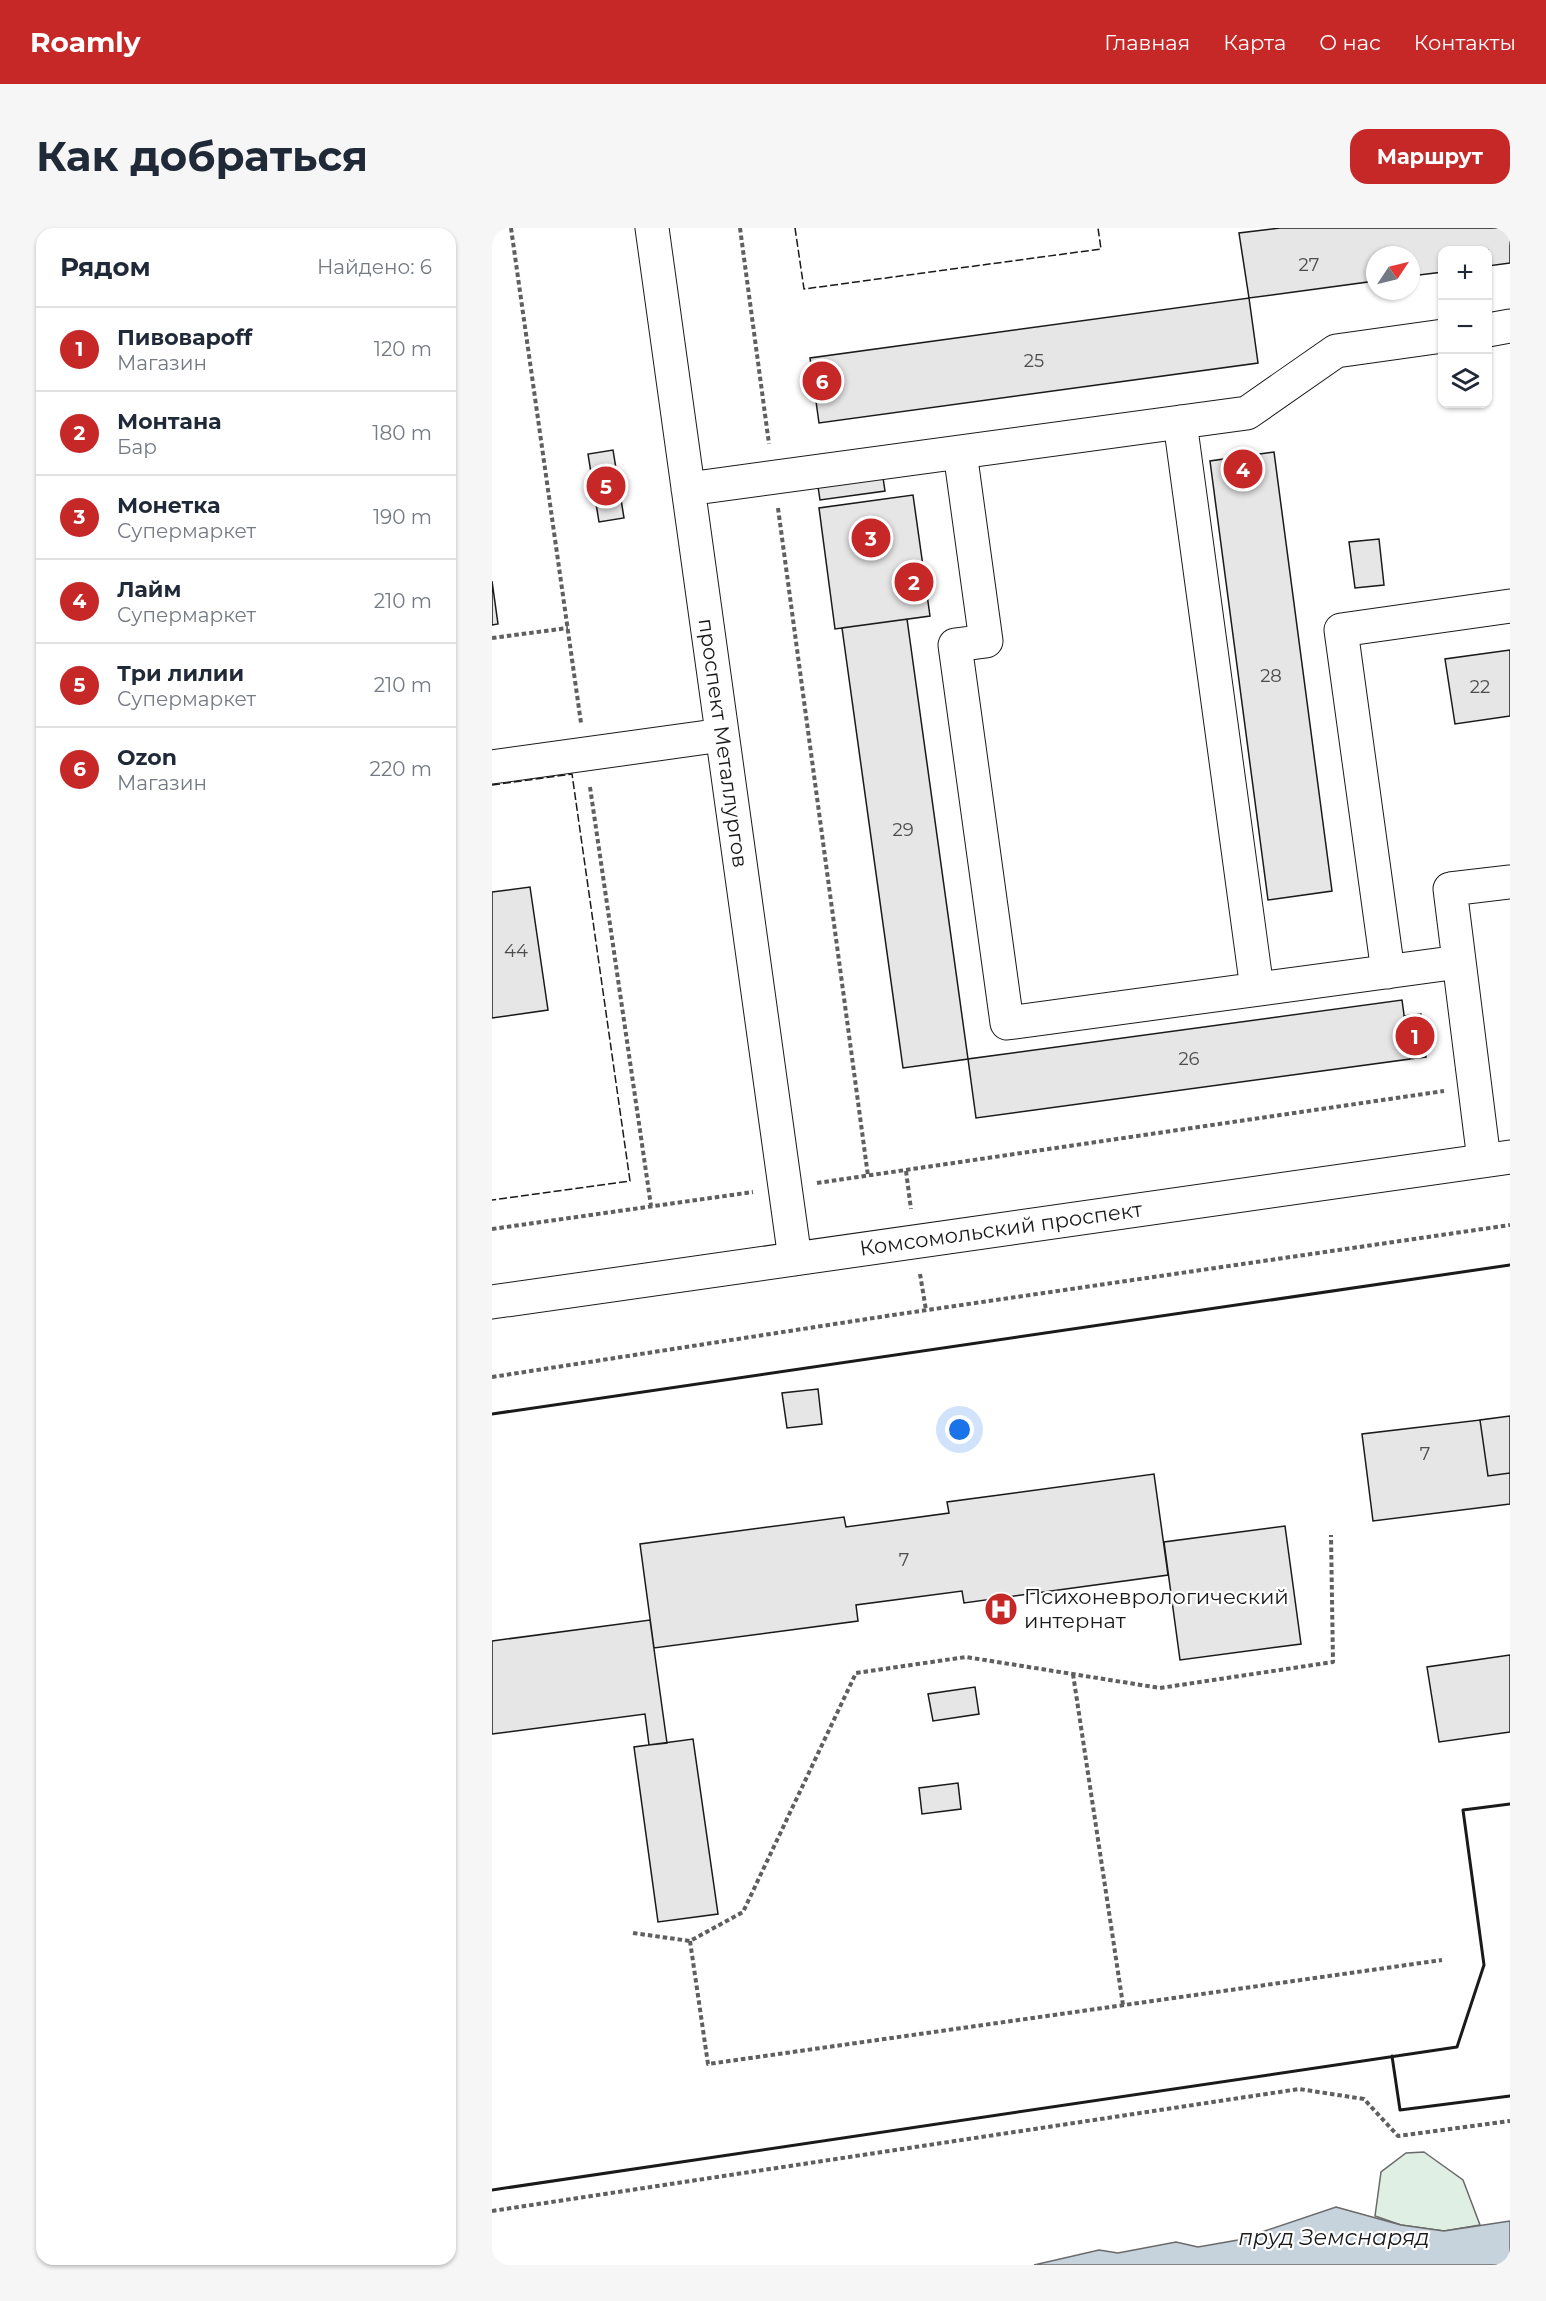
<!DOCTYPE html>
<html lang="ru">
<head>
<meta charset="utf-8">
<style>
	body { margin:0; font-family:Montserrat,sans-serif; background:#f6f6f7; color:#1f2937 }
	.controls { position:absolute; right:18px; top:18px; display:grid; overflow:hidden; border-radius:12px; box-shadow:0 2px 4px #0004 }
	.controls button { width:54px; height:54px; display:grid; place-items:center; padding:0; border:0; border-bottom:2px solid #e0e1e3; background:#fff; color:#1f2937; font:30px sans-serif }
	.compass { position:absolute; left:874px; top:18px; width:54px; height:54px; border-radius:50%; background:#fff; box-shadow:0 2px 4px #0004; rotate:55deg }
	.you { position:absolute; left:468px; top:1202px; width:21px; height:21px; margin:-15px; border:4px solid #fff; border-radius:50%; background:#1a73e8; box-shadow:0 0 0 9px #1a73e833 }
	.badge { display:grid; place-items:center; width:39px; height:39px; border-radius:50%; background:#c62828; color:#fff; font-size:20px; font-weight:700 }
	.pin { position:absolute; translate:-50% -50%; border:3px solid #fff; box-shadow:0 2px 6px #0006 }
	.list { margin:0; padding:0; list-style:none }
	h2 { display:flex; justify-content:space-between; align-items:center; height:78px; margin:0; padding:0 24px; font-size:26px }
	h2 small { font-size:20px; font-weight:400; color:#747a83 }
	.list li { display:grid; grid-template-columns:39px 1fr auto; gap:18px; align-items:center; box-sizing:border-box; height:84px; padding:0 24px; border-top:2px solid #e0e1e3 }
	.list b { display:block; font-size:22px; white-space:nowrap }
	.list p { margin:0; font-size:20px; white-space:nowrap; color:#747a83 }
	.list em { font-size:20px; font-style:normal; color:#747a83 }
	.icon { flex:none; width:33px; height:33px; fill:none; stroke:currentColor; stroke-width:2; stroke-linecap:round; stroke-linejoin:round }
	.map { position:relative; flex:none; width:1018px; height:2037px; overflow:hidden; border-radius:18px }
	header { display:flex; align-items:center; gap:36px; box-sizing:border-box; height:84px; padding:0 30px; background:#c62828; color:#fff }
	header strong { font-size:28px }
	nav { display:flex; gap:33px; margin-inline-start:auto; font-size:21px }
	.intro { display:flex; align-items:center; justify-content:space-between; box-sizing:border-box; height:144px; padding:0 36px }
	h1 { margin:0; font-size:42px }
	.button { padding:15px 27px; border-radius:18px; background:#c62828; color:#fff; font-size:21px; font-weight:700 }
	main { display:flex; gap:36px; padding:0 36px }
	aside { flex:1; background:#fff; border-radius:18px; box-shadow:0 2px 4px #0004 }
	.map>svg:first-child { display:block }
	.green { fill:#e0efe3; stroke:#6a6a6a; stroke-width:1.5 }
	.water { fill:#c6d2dc; stroke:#6a6a6a; stroke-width:1.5 }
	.building { fill:#e6e6e6; stroke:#1a1a1a; stroke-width:1.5 }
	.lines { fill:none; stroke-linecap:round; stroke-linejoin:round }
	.minor-casing { stroke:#1a1a1a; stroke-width:35 }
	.path { stroke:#5f5f5f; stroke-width:4; stroke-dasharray:4.5 3; stroke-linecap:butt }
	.minor { stroke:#fff; stroke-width:33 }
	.fence { stroke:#1a1a1a; stroke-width:1.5; stroke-dasharray:8 3; stroke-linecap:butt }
	.wall { stroke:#1a1a1a; stroke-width:3 }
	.labels { text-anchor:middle; stroke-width:4.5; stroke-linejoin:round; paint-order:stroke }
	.number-label { font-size:18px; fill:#4d4d4d }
	.street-label { font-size:21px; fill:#1a1a1a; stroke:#fff }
	.poi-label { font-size:21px; fill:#1a1a1a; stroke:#fff; text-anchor:start }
	.water-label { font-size:22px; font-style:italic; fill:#1a1a1a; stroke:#fff }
</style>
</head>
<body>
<header>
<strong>Roamly</strong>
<nav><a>Главная</a><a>Карта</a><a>О нас</a><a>Контакты</a></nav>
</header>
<div class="intro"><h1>Как добраться</h1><a class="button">Маршрут</a></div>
<main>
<aside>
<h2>Рядом<small>Найдено: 6</small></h2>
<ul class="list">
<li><span class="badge">1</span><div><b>Пивовароff</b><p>Магазин</p></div><em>120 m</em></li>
<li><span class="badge">2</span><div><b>Монтана</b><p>Бар</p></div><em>180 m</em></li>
<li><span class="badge">3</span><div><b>Монетка</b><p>Супермаркет</p></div><em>190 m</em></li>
<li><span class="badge">4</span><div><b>Лайм</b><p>Супермаркет</p></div><em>210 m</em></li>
<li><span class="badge">5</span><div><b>Три лилии</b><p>Супермаркет</p></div><em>210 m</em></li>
<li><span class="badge">6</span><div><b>Ozon</b><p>Магазин</p></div><em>220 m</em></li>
</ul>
</aside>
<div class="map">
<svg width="1018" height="2037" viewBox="0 0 1018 2037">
	<rect width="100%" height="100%" fill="#fff"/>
	<path class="green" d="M932,1924l39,28 17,45 -36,6 -43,-6 -26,-9 6,-44 25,-19z"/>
	<path class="water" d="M844,1979l65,18 43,6 66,-10v44h-476l65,-15 19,3 58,-11 22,5 40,-7z"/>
	<path class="building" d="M788,0h230v35l-22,3v-16h-45v22l-32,4v-21h-36v26l-126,17 -10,-65z
		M757,70l9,65 -439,60 -9,-65z
		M121,222l11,68 -25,4 -11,-68z
		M782,224l58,439 -64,9 -58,-439z
		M390,243l3,20 -65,9 -3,-20z
		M421,267l17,121 -95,13 -16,-121z
		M887,311l5,46 -29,3 -6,-46z
		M0,353l6,43 -6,1z
		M415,391l61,440 -65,9 -61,-440z
		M1018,422v66l-55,8 -10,-65z
		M38,659l18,123 -56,8v-126z
		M910,772l8,59 -434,59 -8,-59z
		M929,786l5,43 -16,2 -6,-43z
		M326,1161l4,35 -35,4 -5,-35z
		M1018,1188v57l-22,3 -8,-56z
		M988,1192l8,56 22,-3v31l-137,17 -11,-87z
		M662,1246l14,101 -204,28 -2,-12 -106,14 2,16 -204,27 -14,-104 204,-27 2,10 103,-14 -2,-11z
		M793,1298l16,118 -121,16 -16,-118z
		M158,1392l17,123 -18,2 -4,-31 -153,20v-93z
		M1018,1427v77l-71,10 -12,-75z
		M483,1459l4,27 -46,7 -5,-27z
		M201,1511l25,175 -60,8 -24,-175z
		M466,1555l3,26 -39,5 -3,-26z"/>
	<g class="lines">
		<g class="minor-casing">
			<path id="minor" d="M160,0l143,1031
				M996,102l22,-4
				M688,194l77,567
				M468,224l26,189 -31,4 52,378 452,-61
				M196,261l559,-76 89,-62 107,-15
				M0,539l230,-32
				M896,744l-47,-342 169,-24
				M992,932l-34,-271 60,-7
				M0,1074l1018,-145"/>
		</g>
		<path class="path" d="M19,0l70,495
			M248,0l29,216
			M286,280l90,668
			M0,410l76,-10
			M98,559l61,419
			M414,943l5,38
			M325,955l627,-92
			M0,1001l261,-37
			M428,1046l6,36
			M0,1149l401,-62 617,-90
			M581,1446l50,331
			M141,1705l57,8 53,-29 113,-239 110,-16 194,31 173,-26 -2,-127
			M198,1713l18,123 734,-104
			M0,1983l807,-122 65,10 34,37 112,-15"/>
		<use href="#minor" class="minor"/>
		<path class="fence" d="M303,0l9,61 297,-40 -3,-21
			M0,557l80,-11 58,407 -138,19"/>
		<path class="wall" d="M0,1186l1018,-149
			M900,1828l8,54 110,-14
			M0,1962l965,-143 27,-82 -21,-155 47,-6"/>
	</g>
	<defs>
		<g id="hospital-disc" transform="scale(1.725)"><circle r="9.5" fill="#c62828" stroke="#fff"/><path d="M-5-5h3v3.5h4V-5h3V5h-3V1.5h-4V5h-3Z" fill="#fff"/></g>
	</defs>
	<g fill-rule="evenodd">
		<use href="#hospital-disc" x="509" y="1381"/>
	</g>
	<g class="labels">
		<g class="number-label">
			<text x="817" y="43">27</text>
			<text x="542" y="139">25</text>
			<text x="779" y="454">28</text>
			<text x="988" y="465">22</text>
			<text x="411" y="608">29</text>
			<text x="24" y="729">44</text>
			<text x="697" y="837">26</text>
			<text x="933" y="1232">7</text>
			<text x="412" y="1338">7</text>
		</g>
		<g class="street-label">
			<text transform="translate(231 515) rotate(82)" y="7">проспект Металлургов</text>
			<text transform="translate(509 1001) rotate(-8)" y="7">Комсомольский проспект</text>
		</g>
		<g class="poi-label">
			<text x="532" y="1376">Психоневрологический<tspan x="532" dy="24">интернат</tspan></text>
		</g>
		<g class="water-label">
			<text x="842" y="2017">пруд Земснаряд</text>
		</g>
	</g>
</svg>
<div class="controls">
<button>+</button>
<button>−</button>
<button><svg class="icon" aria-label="layers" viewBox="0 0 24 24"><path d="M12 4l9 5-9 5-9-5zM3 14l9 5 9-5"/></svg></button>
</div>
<svg class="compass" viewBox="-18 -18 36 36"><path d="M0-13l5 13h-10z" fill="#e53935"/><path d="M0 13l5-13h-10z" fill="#747a83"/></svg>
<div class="you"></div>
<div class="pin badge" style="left:923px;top:808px">1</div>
<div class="pin badge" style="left:422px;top:354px">2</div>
<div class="pin badge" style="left:379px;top:310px">3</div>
<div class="pin badge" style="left:751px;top:241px">4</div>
<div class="pin badge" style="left:114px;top:258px">5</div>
<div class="pin badge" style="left:330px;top:153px">6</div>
</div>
</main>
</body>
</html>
